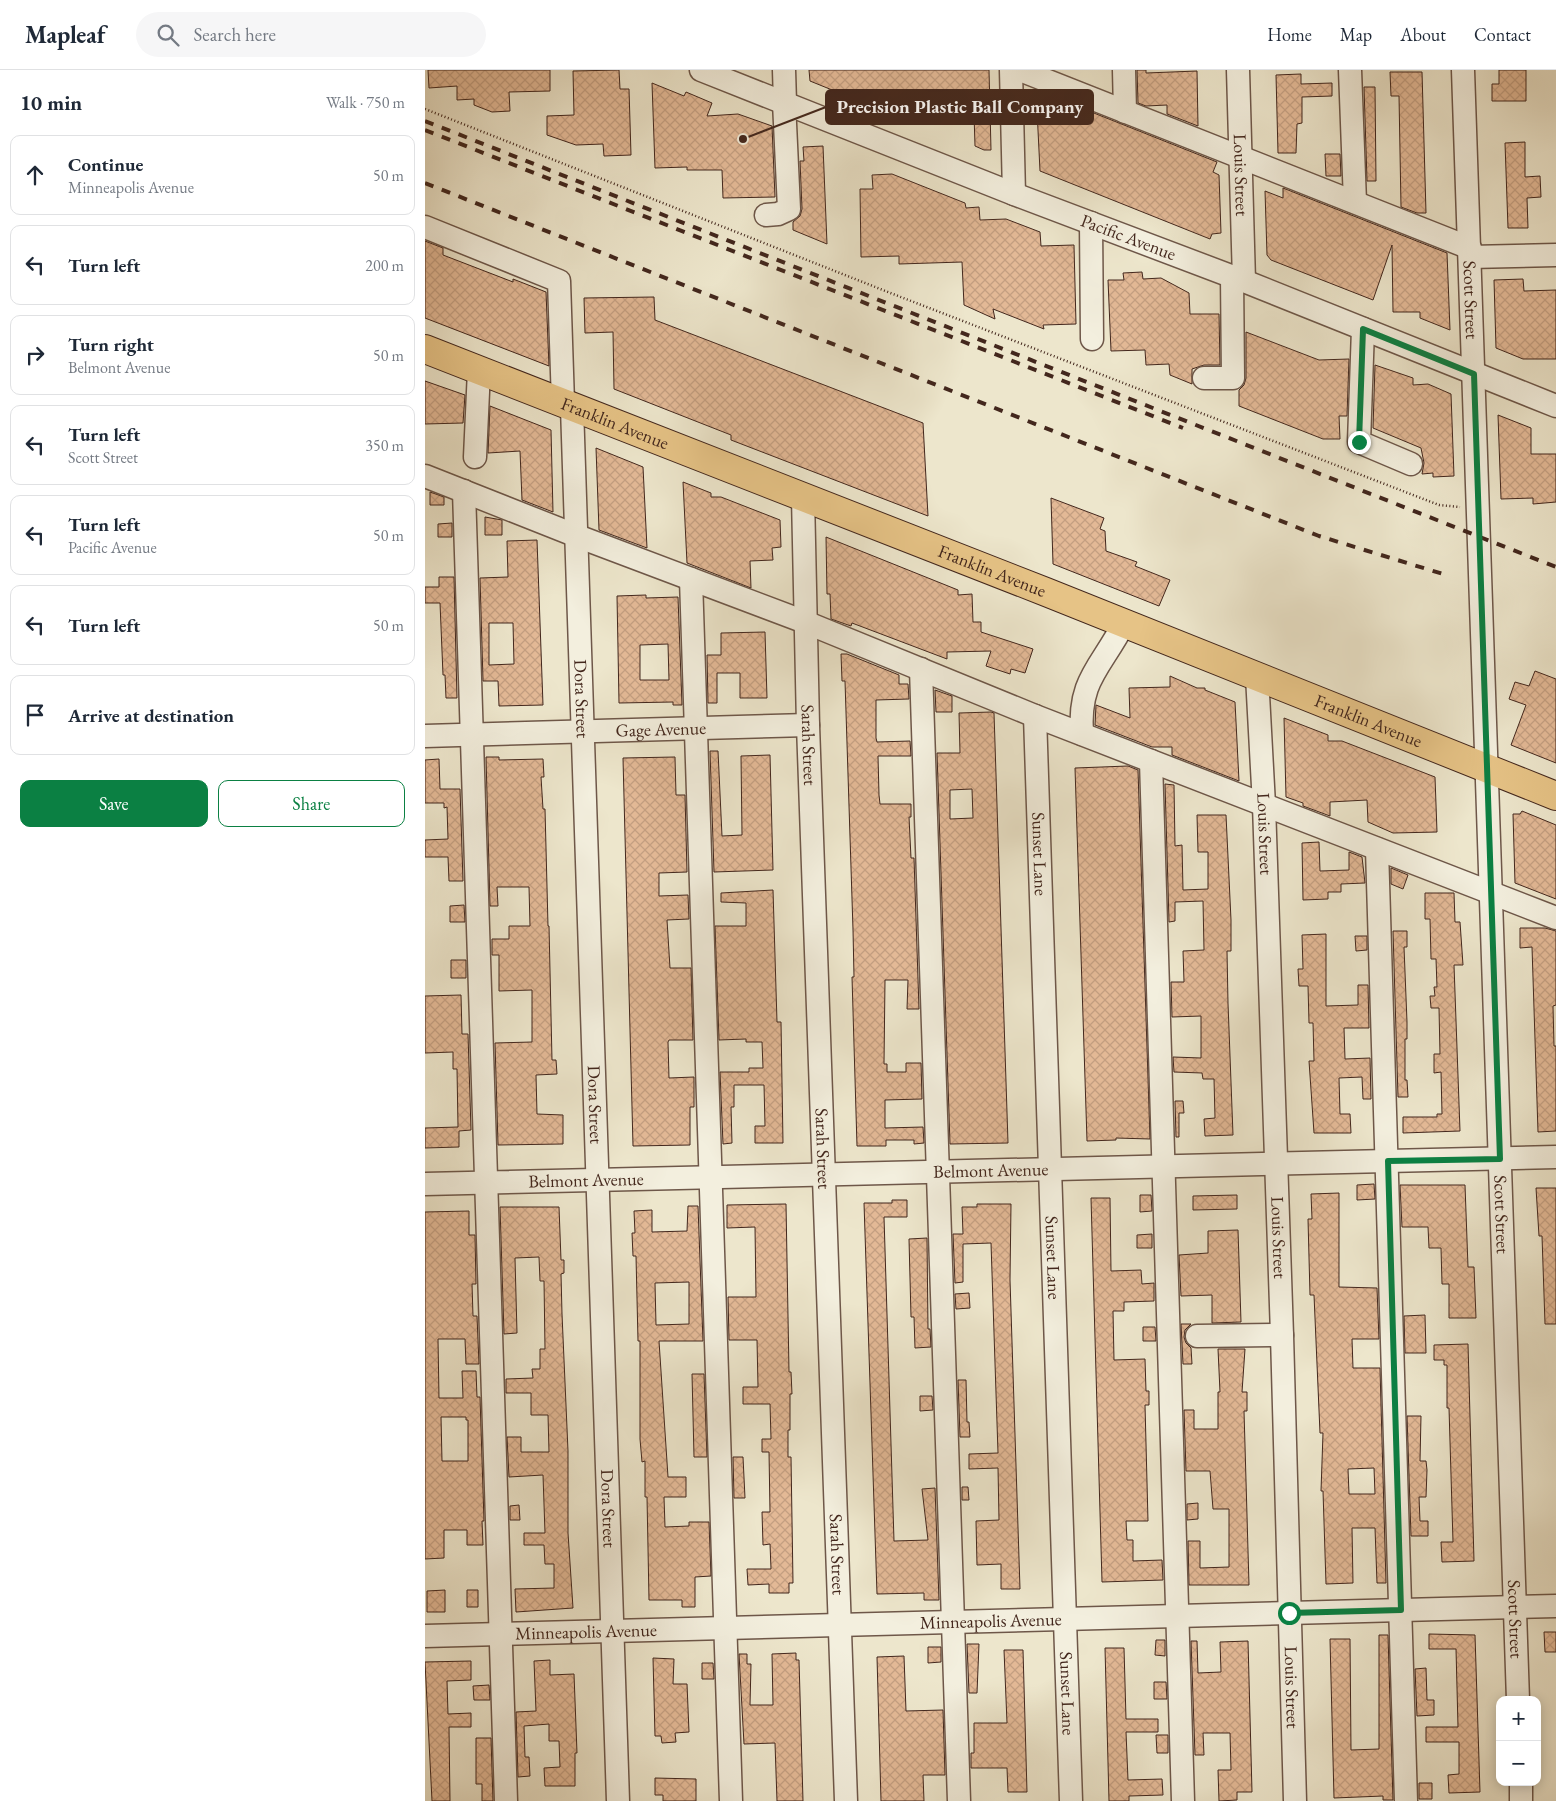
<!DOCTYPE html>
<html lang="en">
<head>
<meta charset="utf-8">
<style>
	body { margin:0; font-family:"EB Garamond",serif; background:#f6f6f7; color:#1f2937 }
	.controls { position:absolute; right:15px; bottom:15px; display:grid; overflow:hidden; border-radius:10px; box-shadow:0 2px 12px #0003 }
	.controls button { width:45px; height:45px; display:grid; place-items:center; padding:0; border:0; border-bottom:1px solid #e0e1e3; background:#fff; color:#1f2937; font:25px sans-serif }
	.stop { position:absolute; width:15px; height:15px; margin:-11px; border:4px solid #0b8043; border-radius:50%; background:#fff }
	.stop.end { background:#0b8043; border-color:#fff; box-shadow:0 1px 5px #0008 }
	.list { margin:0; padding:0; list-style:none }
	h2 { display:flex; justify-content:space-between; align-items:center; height:65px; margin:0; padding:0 20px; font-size:21px }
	h2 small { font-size:16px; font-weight:400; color:#747a83 }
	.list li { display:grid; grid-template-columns:32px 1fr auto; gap:15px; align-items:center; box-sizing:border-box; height:80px; margin:0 10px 10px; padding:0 10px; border:1px solid #e0e1e3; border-radius:10px }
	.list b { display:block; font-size:19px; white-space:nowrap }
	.list p { margin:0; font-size:16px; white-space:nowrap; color:#747a83 }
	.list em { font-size:16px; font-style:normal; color:#747a83 }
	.actions { display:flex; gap:10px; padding:15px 20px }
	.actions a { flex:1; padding:11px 0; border:1px solid #0b8043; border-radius:10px; text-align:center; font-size:18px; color:#0b8043 }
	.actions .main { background:#0b8043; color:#fff }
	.icon { flex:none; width:28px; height:28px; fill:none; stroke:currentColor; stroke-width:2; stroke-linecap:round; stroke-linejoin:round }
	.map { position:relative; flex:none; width:1131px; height:1731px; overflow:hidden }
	header { display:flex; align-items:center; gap:30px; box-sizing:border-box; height:70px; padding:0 25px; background:#fff; border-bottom:1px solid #e0e1e3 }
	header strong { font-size:24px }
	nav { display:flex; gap:28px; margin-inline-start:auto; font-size:18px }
	.search { width:350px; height:45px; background:#f6f6f7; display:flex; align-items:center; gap:12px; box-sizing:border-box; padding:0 18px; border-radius:28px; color:#747a83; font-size:19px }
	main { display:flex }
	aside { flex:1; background:#fff }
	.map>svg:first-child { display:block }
	.building { fill:url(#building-cross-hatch); stroke:#43271d; fill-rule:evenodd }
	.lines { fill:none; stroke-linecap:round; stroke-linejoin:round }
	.minor-casing { stroke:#6e5749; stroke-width:25 }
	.major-casing { stroke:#43271d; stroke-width:30 }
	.path { stroke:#43271d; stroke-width:2.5; stroke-dasharray:1 2.5; stroke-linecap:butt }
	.minor { stroke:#f3efde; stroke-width:22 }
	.major { stroke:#e6c386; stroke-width:28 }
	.rail { stroke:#43271d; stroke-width:4; stroke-dasharray:9 9; stroke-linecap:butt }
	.route { stroke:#0b8043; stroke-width:6 }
	.labels { text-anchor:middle; stroke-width:4; stroke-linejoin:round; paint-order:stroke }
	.street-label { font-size:18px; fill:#43271d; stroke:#f3efde }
	.leader { fill:none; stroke:#43271d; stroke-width:2 }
	.callout-dot { fill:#43271d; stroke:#f3efde; stroke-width:2 }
	.callout { fill:#43271d; stroke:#43271d; stroke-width:2 }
	.callout-label { font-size:19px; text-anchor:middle; font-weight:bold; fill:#fff }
</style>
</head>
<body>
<header>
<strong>Mapleaf</strong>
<div class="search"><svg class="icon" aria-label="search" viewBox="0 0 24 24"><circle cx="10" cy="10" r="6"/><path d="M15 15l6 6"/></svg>Search here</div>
<nav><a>Home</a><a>Map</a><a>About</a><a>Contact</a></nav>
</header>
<main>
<aside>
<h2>10 min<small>Walk · 750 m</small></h2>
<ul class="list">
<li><svg class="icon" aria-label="ahead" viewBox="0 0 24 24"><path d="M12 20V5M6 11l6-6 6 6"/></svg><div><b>Continue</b><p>Minneapolis Avenue</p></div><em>50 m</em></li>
<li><svg class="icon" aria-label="left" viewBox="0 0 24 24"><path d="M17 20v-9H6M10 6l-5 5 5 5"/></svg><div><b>Turn left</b></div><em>200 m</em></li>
<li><svg class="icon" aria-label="right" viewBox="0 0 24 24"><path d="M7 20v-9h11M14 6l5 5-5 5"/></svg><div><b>Turn right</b><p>Belmont Avenue</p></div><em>50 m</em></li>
<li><svg class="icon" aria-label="left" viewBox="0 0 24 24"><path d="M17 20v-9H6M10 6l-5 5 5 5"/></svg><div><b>Turn left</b><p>Scott Street</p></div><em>350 m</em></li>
<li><svg class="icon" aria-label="left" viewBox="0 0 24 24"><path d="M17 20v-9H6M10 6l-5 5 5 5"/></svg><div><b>Turn left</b><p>Pacific Avenue</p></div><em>50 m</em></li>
<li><svg class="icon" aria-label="left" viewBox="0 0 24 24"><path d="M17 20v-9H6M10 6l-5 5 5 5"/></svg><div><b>Turn left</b></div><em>50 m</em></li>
<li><svg class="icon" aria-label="arrive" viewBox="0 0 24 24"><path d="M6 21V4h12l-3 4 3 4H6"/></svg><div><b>Arrive at destination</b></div></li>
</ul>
<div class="actions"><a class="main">Save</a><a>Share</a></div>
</aside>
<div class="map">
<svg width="1131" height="1731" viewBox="0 0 1131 1731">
	<defs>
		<pattern id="building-cross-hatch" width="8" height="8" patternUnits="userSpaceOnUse" patternTransform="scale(1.25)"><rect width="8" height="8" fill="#e3b996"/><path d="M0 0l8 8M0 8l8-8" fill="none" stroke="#c49f81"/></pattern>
	</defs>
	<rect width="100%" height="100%" fill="#ede6cc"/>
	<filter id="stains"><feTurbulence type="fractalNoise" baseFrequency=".004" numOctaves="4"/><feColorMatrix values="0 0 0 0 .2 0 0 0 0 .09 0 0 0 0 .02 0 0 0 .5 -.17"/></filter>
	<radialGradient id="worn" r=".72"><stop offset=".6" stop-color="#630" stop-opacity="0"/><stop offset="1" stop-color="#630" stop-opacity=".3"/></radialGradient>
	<path class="building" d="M3,0h122v21l-41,1 1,19 -18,1 -18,-7v-6l-17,1v-14l-28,2z
		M194,0l1,19h9l2,66 -27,1 -1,-12 -27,1 -29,-10v-19l27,-1 -1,-44z
		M384,0h180l2,80h-7l-9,-4 -1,-32 -47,2v5h-18v-15l-35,1 -64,-26z
		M712,0h9v3l51,-2 1,55 -31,-12v-9l-21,1 -8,-3z
		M1074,0h27v31h-34v-17h7z
		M965,2h32l4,141h-9l-16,-6 -2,-111h-8z
		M876,4v10l31,-1v13l-30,1v26l-5,1 -1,29h-18l-2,-78z
		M227,13l32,13 2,-4 26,11 -5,13 31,-2 34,12 3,71 -52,1 -1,-28h-35v-3l-32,1z
		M939,17h11l1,94h-9z
		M611,20l181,72 -4,10 6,3 2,58 -9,1 -2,5 -170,-68z
		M1100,72v35l15,-1 1,21 -14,1 1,30h-20l-3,-85z
		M398,76l4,98 -34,-14v-8l7,-6 2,-7 -2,-48h4l-1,-14z
		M900,84h15l1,22h-15z
		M467,104l73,29 1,5 13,-1 1,13 26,-1 34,13 1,14 33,-1 2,79 -33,1 1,4 -51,-20 2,10 -31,-14 -2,-43 -63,2v-8l-38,1 -1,-68h13l-1,-14z
		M858,118l164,65 3,77 -30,-12v-6h-27l-1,-67 -19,55 -102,-40 -4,-5 -2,-64 18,7z
		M0,171l18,7v7l70,27v-3l33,13 3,74 -124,-48z
		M717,202l1,7 18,-1 28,15 1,21h29l1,51h-16l-12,4v15l-22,-9 -1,-11 -23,1 -1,-15 -34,1 -3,-71h16l-1,-7z
		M1098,209l1,12 32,-1v69h-33l-27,-11 -2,-68z
		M229,227l1,23 268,103 5,93 -197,-76v-5l-117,-46 -1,-57 -28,1 -1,-35z
		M821,262l73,28 30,-1 -2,57h-8l1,23h-17l-84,-33v-16l5,-5 2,-7z
		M950,295l38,13v7l15,-1 23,10 3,82 -21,1v-4l-11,1 2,-11 -3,-15 -48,-20z
		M0,311l40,14 -2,28 -38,1z
		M65,336l61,24 2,82 -31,-12 -2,-49 -32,2z
		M1073,345l33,13v26h25v48l-23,2v-6l-32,1z
		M171,378l47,19 4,81 -48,-18z
		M258,412l28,11v4h10l59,23 1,27 -9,1 1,12 -23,1 1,27 -64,-25z
		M5,422l14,5v8h-14z
		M626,428l53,20 -4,11 5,2 1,20 31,11 -2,4 35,14 -11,26 -106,-42z
		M60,447l17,3v15h-17z
		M27,453v14h-14v-13z
		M401,467l132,53v5l14,-1 1,28h8v10l52,17 -8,24 -14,-4 -1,5 -24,-8 5,-15 -44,1v7l-95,-36 -1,3 -20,-7 -1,-25h-3z
		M112,470l6,165 -44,1 -1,-25h-15l-3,-103 28,-1 -1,-36zM64,553h24l1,41 -25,1z
		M14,507h15l3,121h-11l-1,-23h-2l-3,-72h-15v-16h14z
		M221,525v3l32,-1 4,108h-9v-3l-54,1 -2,-107zM243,574l1,36h-29v-35z
		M340,562l2,66h-27v-25h-23v30h-9l-1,-48h14v-22z
		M416,584h6l52,21v9h9l1,15 -33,1v38l1,4 33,-1 1,15h-33l1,39 1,9h31v13h-2l2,41h3l5,151h-12l1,-29h-23l-1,84h3v8h19v-9h15l1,36 -37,1v28l38,-1 1,16 -10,1v-4h-28v6h-29l-5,-169h2l-1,-47 -8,-249h-3z
		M1110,601l21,8v84l-45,-18 15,-40 -17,-6 6,-17 14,4z
		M745,606l27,12h8v2l30,12 4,79 -67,-26v-8h-20l-57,-22 1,-20 34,13 -1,-30 41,-1z
		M510,620l17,6v16h-16z
		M566,642l3,1 14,430 -58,1 -13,-391h23l-1,-40zM547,719l1,29 -23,1v-29z
		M859,648l44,17v6h14l93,36 2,55 -44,1 -25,-11 -1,-22 -37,2v14l-27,-10v-3l-17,-6z
		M285,681h8l4,85 20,-1 -1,-79 29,-1 3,115 -59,2z
		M61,687h13v3l44,-1 1,18h-3l2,32h2l3,117h1l3,134h4l1,14 -21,1 1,39 26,1v29l-65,1 -3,-102 37,-1v-52l-33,1v-36h-7v-16h17v-13h21l-1,-39h-32l1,19h-8z
		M250,687l1,38h9l2,77 -28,1v23l29,-1 1,24 -22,1 3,48h21l2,72h-24l-1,2 1,36 25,-1v30h-4v38l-57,1 -10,-388z
		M14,689l1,30h20l3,92h-14l-1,-24h-23v-17l23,-1 -1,-32 -3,1v-5h-19v-43z
		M703,696l10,4 12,369 -34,-1v2l-29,1 -12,-373z
		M740,714l9,1 1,61 7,-1 1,45 25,-1v-37h-10l-1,-37h29l5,105v31h-4l1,52 5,132 -28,1 -1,-17 11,-1 -1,-39h-11l-1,-6 -28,-1 -1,-15 28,1v-42l-29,1 -1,-35h13l-1,-31 21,-1 -1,-49 -28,1v19l-6,1z
		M1097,741l34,14v74l-41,-16 -2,-69h7z
		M894,772l1,29 29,-1v-18l13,5 3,26 -24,1v8h-13v7l-25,1 -1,-57z
		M966,798l17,7 -5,14 -12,-5z
		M348,820l4,132h4l2,121h-28v-17h10l-1,-41h-30v22h-3l1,36 -9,1 -3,-72h29v-4h14l-1,-26h-16v-3l-27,1 -4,-114h31v-23l-25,-1v-9z
		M1000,823h29l1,29h5l3,43h-9l6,166 -57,2v-16h34v-3h5l-1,-42 -7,1v-19h6l-1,-46h-8l-1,-12h5l-1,-9h3l-1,-28h-5l-1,-40h-5z
		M39,835l1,17h-15v-16z
		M1095,858h25l11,3v74l-3,1 1,40h2v85l-18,1 -6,-185 -12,1z
		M968,861h14v16h-3l3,75v17h-2v41h2l1,17h-10z
		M901,864v72l32,-1v-20h10l1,43h-25l1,31 25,-1 1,41h-8l-1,-22 -23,1 1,36h10l1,19h-37l-5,-72h5l-1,-38h-4l-1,-37h-9l-1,-17h5l-1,-34z
		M930,866h12v14l-11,1z
		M26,890h15v18h-15z
		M36,925l1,39h6l3,96 -12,1v16l-34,1v-20l33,-1 -1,-58h-4v-17l-28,1v-57z
		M750,1031h8l1,12h-5v24h-3z
		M949,1114l1,15 -18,1v-15z
		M975,1115h65l3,82h6l2,51h-27v-34h-7l-1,-36h-12l-1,-21h-26z
		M1111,1118h20v136h-11l-3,-88h-3z
		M914,1123v94l38,1 2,51h-27l1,29h27l6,215h-9l-2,-55h-23l1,55 -27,1 -3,-93h-2l2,-58h-3l-6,-138h-4l-2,-76h4l-1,-25zM949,1398l1,26h-26l-1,-25z
		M715,1125h11l1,16 -12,1z
		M812,1125v14l-44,1v-14z
		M666,1128h19l1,73 30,-1 1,14 12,-1v18l-30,1v9h-11l1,49 31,-1 1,32h3v14h-4l3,116h-22l1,19h6v21l29,-1 1,20 -61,2z
		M467,1130h15v17h-23l10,324 34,-1 -6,-51 13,-1 4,112h-15v-7l-47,1 -13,-391h28z
		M361,1134l3,168h2l1,22h-2v36h-2v27h3l2,126h-4v10h-20v-9l-21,1 -1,-16h24l-1,-25 -7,1 -1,-33h8l-1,-60h-7v-13h9l-1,-35h-27v-17h15l-1,-47h-28l-1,-43h28l-1,-70 -28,1v-23z
		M552,1134h34l-1,76 10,309h-19v-25l-24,1 -1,-44 23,-1 -1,-52 -29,1v-15l29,-1 -7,-210 -28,1v38l-8,1 -2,-49h10l-1,-27h15z
		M263,1136h10l5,135h-44l9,136h18v20h-22l1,30 24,-1v-4h20l2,54 -16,1v30h-13v-7h-33l-2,-103h-2v-36l-3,1 -2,-23v-98h-2l-2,-85h-3l-1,-23h3l-1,-22 18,-1v22l35,-1zM264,1212v42l-33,1 -1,-42z
		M75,1137h59l2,53h3v13l-3,1 1,40 6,137v82l5,75 -57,4 -1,-23 39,-1v-24h-9l-1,-19h-20v-12h21l-2,-58 -34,2 -2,-40h14v15h28l-1,-37h-17v-22h-25v-14l27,-1 -1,-9h8v-20h5l-1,-68h-4l-1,-24 -24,1 2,75 -13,1z
		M44,1141v24h6l1,49h-4l1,32h4l2,48h-13l-1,-25h-27l1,59h24l-1,-27h14l1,26h3l4,124h-2l1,24h-16v-15h-23v28l-19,1v-347zM16,1347h25v3h2v41h-26z
		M813,1160l3,92 -29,1v-28l-31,1 -2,-41 29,-2v-22z
		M727,1164v14h-15v-13z
		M502,1168l1,91h2l1,18 -16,1 -1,-31h-3l-2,-78z
		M544,1223l1,15 -14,1 -1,-15z
		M1000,1245l1,38h-21l-1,-37z
		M756,1254h10l-6,6 -1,7 2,6 5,5 1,16h-9z
		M718,1257h12l1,14h-13z
		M1043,1274l6,217 -32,1 -1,-20h12l-4,-134h-2v-43h-3v-5h-10v-15z
		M793,1279h27l-3,43h5v19h-3l5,174h-60l-1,-44h12v27l29,-1v-58h-16l-3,-38h-24l-2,-61h10v19h24v-37h2z
		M267,1304h12l3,83h-13z
		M533,1310h8l1,42h2l1,15h-10z
		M495,1326h12l1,14 -13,1z
		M982,1346h14l-1,45h6l1,9 -1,27h-7l1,24h8v15h-17z
		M308,1387h10l2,41h-11z
		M537,1417h6l1,13h-7z
		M773,1433v16l-11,1v-16z
		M94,1435l1,15h-10v-14z
		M20,1520v22h-18v-21z
		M42,1520h11v17h-11z
		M1119,1562h12v20h-11z
		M1004,1564l46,1 5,157 -31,1 -1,-18 11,-1v-32h-33v-15h32l-2,-78h-27z
		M954,1565h9l5,165h-10v-4l-49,2 -4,-159h20l1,111 28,-1z
		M731,1570h9v16l-10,-1z
		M766,1571h6l1,32 23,-1 -1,-30 28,-1 4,151h-15v8l-18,1 -1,-31h13l-1,-37h-27l1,22h-9z
		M542,1574h12l-2,49h-8z
		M503,1577h13v15l-13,1z
		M680,1578h19l2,71h32v13h-32l2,48 34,-1 1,16 -34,1v5h-20z
		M579,1580h19l4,142h-19l-1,-24h-36v-15h3v-30h33z
		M371,1583v7h3l4,141h-26l-2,-58 -31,1 -5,-90h8v10h4l-1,41h23l-1,-51z
		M479,1586l2,55 37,-1 2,65h-22l1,26h-43l-4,-144z
		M228,1588l21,1 -1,25h14l2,48 -14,1 1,9 -14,1 -1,-7h-6z
		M125,1590v15l24,-1 3,79h-2v33h-30l-1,-18 16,-1 -1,-26h-10v-17l-25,2 1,31h4l1,19 -12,1 -2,-65 20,-1 -2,-50z
		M46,1591v19l-24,1 1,33 23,-1v14h-22l1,74h-18l-7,-139z
		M277,1593h11l1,16h-12z
		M1001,1598l1,32h7v15l-17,1 -2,-47z
		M729,1612h12l1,17h-13z
		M64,1615l1,15h-16l-1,-14z
		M731,1665h12v18h-11z
		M51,1668h15l2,63h-11v-17h-6z
		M230,1708l41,1v22h-33v-6h-8z
		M994,1713h13v16h-13z"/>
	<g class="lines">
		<g class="minor-casing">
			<g id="minor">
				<path id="s1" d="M276,0l313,124 230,87 312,125"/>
				<path d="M359,0l1,33"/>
				<path d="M586,0l3,124"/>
				<path d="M595,0l450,178"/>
				<path d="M699,0l1,42"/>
				<path id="s2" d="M813,0l6,211"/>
				<path d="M925,0l5,132"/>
				<path id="s3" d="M1038,0l55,1630"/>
				<path d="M341,145l12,-1 11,-5 -5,-107"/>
				<path d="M666,153l1,116"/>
				<path d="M0,157l134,54 4,122"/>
				<path d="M1045,187l86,-2"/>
				<path d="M938,259l-4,113 52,22"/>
				<path d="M779,308h29l-1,-102"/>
				<path id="s4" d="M147,337l46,1394"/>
				<path d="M50,387l4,-87"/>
				<path d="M0,406l152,60 228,86 230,94 521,202"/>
				<path d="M39,421l42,1310"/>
				<path id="s5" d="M378,427l5,228 38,1076"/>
				<path d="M266,509l40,1222"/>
				<path d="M496,599l38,1132"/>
				<path id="s6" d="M832,606l7,129 18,530 13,466"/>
				<path id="s7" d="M610,646l36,1085"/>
				<path d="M657,664c-4,-55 19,-66 42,-111"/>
				<path id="s8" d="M0,666l383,-11"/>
				<path d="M726,691l32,1040"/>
				<path d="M952,779l29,952"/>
				<path id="s9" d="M0,1114l1131,-27"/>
				<path d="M772,1266l85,-1"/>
				<path id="s10" d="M0,1566l1131,-30"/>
				<path d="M1096,1712v19"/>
			</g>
		</g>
		<g class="major-casing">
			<g id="major">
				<path id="s11" d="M0,279l621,243 510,204"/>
			</g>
		</g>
		<path class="path" d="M0,39l468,185 546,211 21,2"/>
		<use href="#minor" class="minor"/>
		<use href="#major" class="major"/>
		<path class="rail" d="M0,51l1131,446
			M0,60l758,298
			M0,113l894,353 124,38"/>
	</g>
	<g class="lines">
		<path class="route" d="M864,1543l112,-3 -13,-449 112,-2 -26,-785 -111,-45 -4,113"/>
	</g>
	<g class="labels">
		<g class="street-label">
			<text dy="6" stroke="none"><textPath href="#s2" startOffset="105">Louis Street</textPath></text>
			<text dy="6" stroke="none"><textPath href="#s1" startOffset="459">Pacific Avenue</textPath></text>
			<text dy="6" stroke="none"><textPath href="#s3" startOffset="230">Scott Street</textPath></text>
			<text dy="6" stroke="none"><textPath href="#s11" startOffset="204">Franklin Avenue</textPath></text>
			<text dy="6" stroke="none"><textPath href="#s11" startOffset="609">Franklin Avenue</textPath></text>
			<text dy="6" stroke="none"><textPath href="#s4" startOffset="292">Dora Street</textPath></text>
			<text dy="6" stroke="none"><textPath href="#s11" startOffset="1014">Franklin Avenue</textPath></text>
			<text dy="6" stroke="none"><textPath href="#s8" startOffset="236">Gage Avenue</textPath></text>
			<text dy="6" stroke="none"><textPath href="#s5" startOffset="248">Sarah Street</textPath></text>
			<text dy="6" stroke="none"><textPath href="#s6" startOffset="158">Louis Street</textPath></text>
			<text dy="6" stroke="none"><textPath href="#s7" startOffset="138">Sunset Lane</textPath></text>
			<text dy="6" stroke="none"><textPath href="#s4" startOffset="698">Dora Street</textPath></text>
			<text dy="6" stroke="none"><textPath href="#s5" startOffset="652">Sarah Street</textPath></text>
			<text dy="6" stroke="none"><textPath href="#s9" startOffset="566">Belmont Avenue</textPath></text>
			<text dy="6" stroke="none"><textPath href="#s9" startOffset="161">Belmont Avenue</textPath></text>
			<text dy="6" stroke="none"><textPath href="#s3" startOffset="1145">Scott Street</textPath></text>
			<text dy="6" stroke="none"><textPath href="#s6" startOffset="562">Louis Street</textPath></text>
			<text dy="6" stroke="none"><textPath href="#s7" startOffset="542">Sunset Lane</textPath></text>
			<text dy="6" stroke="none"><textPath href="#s4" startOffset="1102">Dora Street</textPath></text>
			<text dy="6" stroke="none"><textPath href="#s5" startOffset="1058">Sarah Street</textPath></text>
			<text dy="6" stroke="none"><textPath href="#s3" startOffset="1550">Scott Street</textPath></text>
			<text dy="6" stroke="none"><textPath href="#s10" startOffset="566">Minneapolis Avenue</textPath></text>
			<text dy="6" stroke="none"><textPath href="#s10" startOffset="161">Minneapolis Avenue</textPath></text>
			<text dy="6" stroke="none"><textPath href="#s6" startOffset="1012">Louis Street</textPath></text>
			<text dy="6" stroke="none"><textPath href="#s7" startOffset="978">Sunset Lane</textPath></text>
		</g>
	</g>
	<path class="leader" d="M318 69L401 37"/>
	<circle class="callout-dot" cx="318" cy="69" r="5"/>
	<rect class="callout" x="401" y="20" width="267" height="34" rx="5"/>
	<g class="callout-label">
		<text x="535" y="43">Precision Plastic Ball Company</text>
	</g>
	<rect width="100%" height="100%" filter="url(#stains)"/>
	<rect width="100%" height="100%" fill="url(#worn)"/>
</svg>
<div class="controls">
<button>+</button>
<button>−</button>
</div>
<div class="stop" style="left:864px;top:1543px"></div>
<div class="stop end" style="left:934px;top:372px"></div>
</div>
</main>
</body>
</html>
